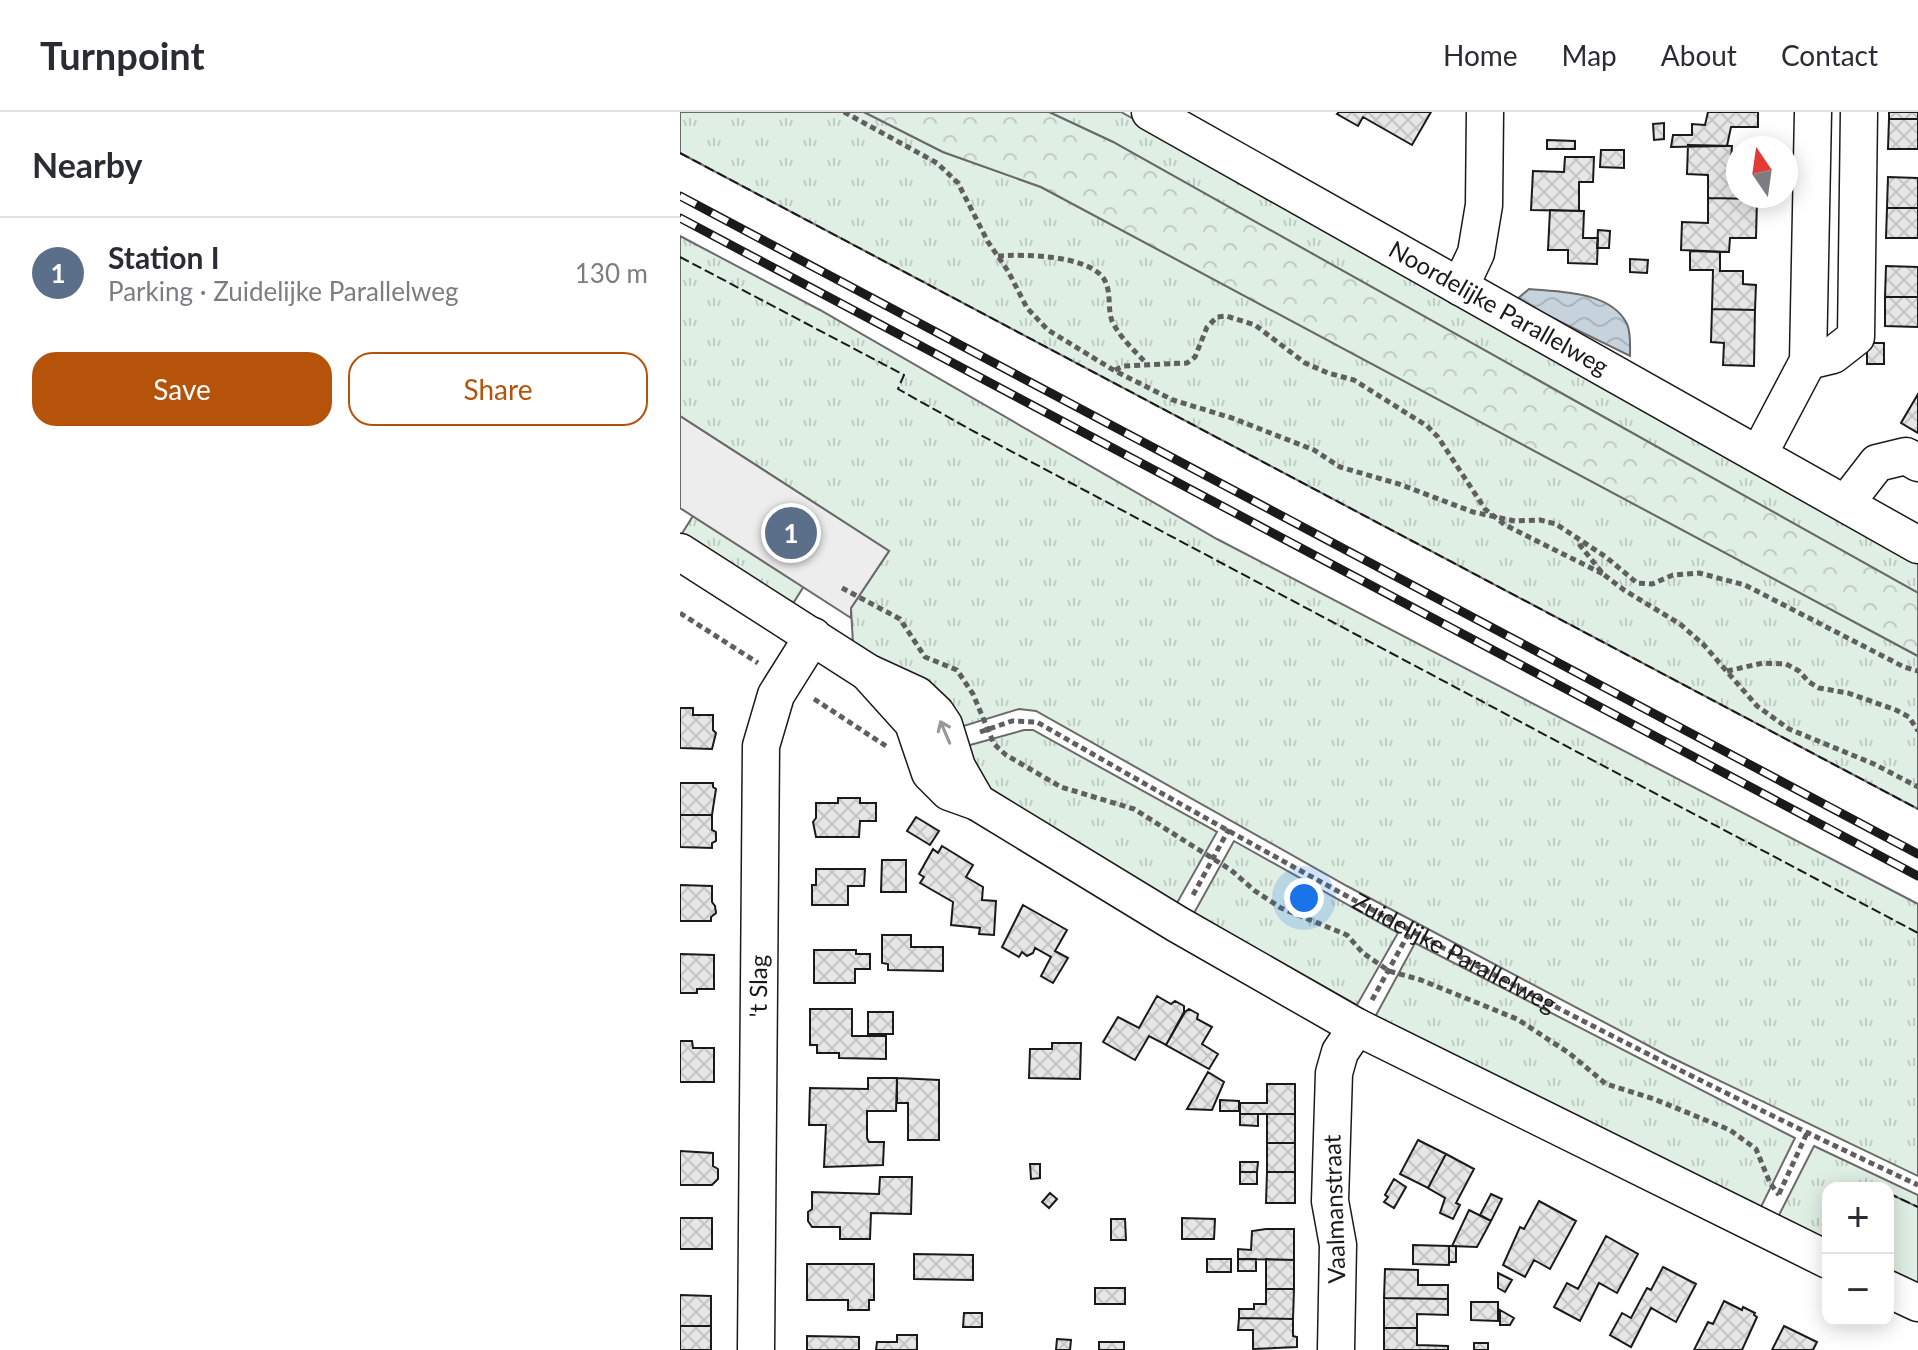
<!DOCTYPE html>
<html lang="en">
<head>
<meta charset="utf-8">
<style>
	body { margin:0; font-family:Lato,sans-serif; background:#f2f2f3; color:#2b2b33 }
	.controls { position:absolute; right:24px; bottom:24px; display:grid; overflow:hidden; border-radius:16px; box-shadow:0 4px 20px #0003 }
	.controls button { width:72px; height:72px; display:grid; place-items:center; padding:0; border:0; border-bottom:2px solid #e1e1e2; background:#fff; color:#2b2b33; font:40px sans-serif }
	.compass { position:absolute; left:1046px; top:24px; width:72px; height:72px; border-radius:50%; background:#fff; box-shadow:0 4px 20px #0003; rotate:347deg }
	.you { position:absolute; left:624px; top:786px; width:28px; height:28px; margin:-20px; border:6px solid #fff; border-radius:50%; background:#1a73e8; box-shadow:0 0 0 12px #1a73e833 }
	.badge { display:grid; place-items:center; width:52px; height:52px; border-radius:50%; background:#b45309; color:#fff; font-size:26px; font-weight:700 }
	.pin { position:absolute; translate:-50% -50%; border:4px solid #fff; box-shadow:0 2px 8px #0006 }
	.list { margin:0; padding:0; list-style:none }
	h2 { display:flex; justify-content:space-between; align-items:center; height:104px; margin:0; padding:0 32px; font-size:34px }
	h2 small { font-size:26px; font-weight:400; color:#7c7c81 }
	.list li { display:grid; grid-template-columns:52px 1fr auto; gap:24px; align-items:center; box-sizing:border-box; height:112px; padding:0 32px; border-top:2px solid #e1e1e2 }
	.list b { display:block; font-size:30px; white-space:nowrap }
	.list p { margin:0; font-size:26px; white-space:nowrap; color:#7c7c81 }
	.list em { font-size:26px; font-style:normal; color:#7c7c81 }
	.actions { display:flex; gap:16px; padding:24px 32px }
	.actions a { flex:1; padding:18px 0; border:2px solid #b45309; border-radius:24px; text-align:center; font-size:28px; color:#b45309 }
	.actions .main { background:#b45309; color:#fff }
	.map { position:relative; flex:none; width:1238px; height:1238px; overflow:hidden }
	header { display:flex; align-items:center; gap:48px; box-sizing:border-box; height:112px; padding:0 40px; background:#fff; border-bottom:2px solid #e1e1e2 }
	header strong { font-size:38px }
	nav { display:flex; gap:44px; margin-inline-start:auto; font-size:28px }
	main { display:flex }
	aside { flex:1; background:#fff }
	.map>svg:first-child { display:block }
	.grass { fill:url(#grass-tufts); stroke:#6a6a6a; stroke-width:2 }
	.forest { fill:url(#forest-crowns); stroke:#6a6a6a; stroke-width:2 }
	.pitch { fill:#e0efe3; stroke:#6a6a6a; stroke-width:2 }
	.parking { fill:#ededed; stroke:#6a6a6a; stroke-width:2 }
	.water { fill:url(#water-waves); stroke:#6a6a6a; stroke-width:2 }
	.building { fill:url(#building-cross-hatch); stroke:#1a1a1a; stroke-width:2 }
	.lines { fill:none; stroke-linecap:round; stroke-linejoin:round }
	.minor-casing { stroke:#1a1a1a; stroke-width:39 }
	.path { stroke:#5f5f5f; stroke-width:5; stroke-dasharray:6 4; stroke-linecap:butt }
	.minor { stroke:#fff; stroke-width:36 }
	.rail-casing { stroke:#1a1a1a; stroke-width:9 }
	.rail { stroke:#fff; stroke-width:6; stroke-dasharray:18; stroke-linecap:butt }
	.fence { stroke:#1a1a1a; stroke-width:2; stroke-dasharray:10 4; stroke-linecap:butt }
	.oneway { stroke:#989898 }
	.labels { text-anchor:middle; stroke-width:6; stroke-linejoin:round; paint-order:stroke }
	.street-label { font-size:24px; fill:#1a1a1a; stroke:#fff }
</style>
</head>
<body>
<header>
<strong>Turnpoint</strong>
<nav><a>Home</a><a>Map</a><a>About</a><a>Contact</a></nav>
</header>
<main>
<aside>
<h2>Nearby<small></small></h2>
<ul class="list">
<li><span class="badge" style="background:#5c6f8a">1</span><div><b>Station I</b><p>Parking · Zuidelijke Parallelweg</p></div><em>130 m</em></li>
</ul>
<div class="actions"><a class="main">Save</a><a>Share</a></div>
</aside>
<div class="map">
<svg width="1238" height="1238" viewBox="0 0 1238 1238">
	<defs>
		<pattern id="grass-tufts" width="24" height="20" patternUnits="userSpaceOnUse" patternTransform="scale(2)"><rect width="24" height="20" fill="#e0efe3"/><path d="M3 7l-1-3M5 7V3M7 7l1-3M15 17l-1-3M17 17v-4M19 17l1-3" fill="none" stroke="#c0ccc2"/></pattern>
		<pattern id="forest-crowns" width="20" height="18" patternUnits="userSpaceOnUse" patternTransform="scale(2)"><rect width="20" height="18" fill="#e0efe3"/><path d="M2 6a3 3 0 1 1 6 0M12 15a3 3 0 1 1 6 0" fill="none" stroke="#c0ccc2"/></pattern>
		<pattern id="water-waves" width="16" height="10" patternUnits="userSpaceOnUse" patternTransform="scale(2)"><rect width="16" height="10" fill="#c6d2dc"/><path d="M0 5q4-4 8 0t8 0" fill="none" stroke="#aab4bc"/></pattern>
		<pattern id="building-cross-hatch" width="8" height="8" patternUnits="userSpaceOnUse" patternTransform="scale(2)"><rect width="8" height="8" fill="#e6e6e6"/><path d="M0 0l8 8M0 8l8-8" fill="none" stroke="#c5c5c5"/></pattern>
	</defs>
	<rect width="100%" height="100%" fill="#fff"/>
	<path class="grass" d="M0,0h184l79,40 98,35 877,469v153l-1238,-656z
		M369,0h72l435,242 362,208v31l-805,-451z
		M0,124l140,74 397,229 701,365v272l-252,-121 -319,-169 -311,-175 -17,-2 -65,20 -101,-85 -2,-36 38,-57 -209,-135z
		M13,404l99,62 24,-11 -24,38 -111,-70z
		M344,618h9l184,102 -40,71 -188,-108 -26,-48z
		M554,729l164,92 -41,72 -163,-92z
		M735,831l380,195 -37,75 -383,-196z
		M1134,1034l104,49v93l-30,-14v-86h-60v57l-52,-24z"/>
	<path class="forest" d="M184,0h185l64,30 805,451v63l-877,-469 -98,-35z"/>
	<path class="pitch" d="M1208,1081l30,14v81l-30,-14z"/>
	<path class="parking" d="M0,304l209,135 -38,57v10l-171,-110z"/>
	<path class="water" d="M849,177c31,3 82,2 98,35 4,8 3,23 3,32l-114,-56z"/>
	<path class="building" d="M659,0h92l-19,33 -49,-28 -5,9 -21,-12z
		M1028,0h50v15h-27l-4,19 -56,1 2,-12h19v-11l13,1z
		M1209,0h29v7h-29z
		M1209,7h29v30h-30z
		M984,11v16l-10,1 -1,-16z
		M867,28l28,1v8h-28z
		M1008,33l44,1 -1,14h7v36h19v3l-49,-1v-23l-21,-1z
		M921,38h23v18l-24,-1z
		M885,45h29l-1,25h-14v29l-48,-1 2,-39 31,1z
		M1208,65l30,1v30h-31z
		M1028,86l49,1 -1,39h-26l-1,14 -48,-2 1,-28 26,1z
		M1207,96h31v30h-32z
		M870,98l34,1 -1,27h15l-1,26 -29,-1v-13h-20z
		M918,118l12,1 -1,17h-12z
		M1010,139l30,1v19h23v13l13,1 -1,25 -43,-1 1,-39h-23z
		M950,147l18,1 -1,13 -17,-1z
		M1206,154l32,1v30h-33z
		M1205,185h33v30l-33,-1z
		M1032,197l43,1 -1,56 -31,-1 1,-22 -13,-1z
		M1187,231h17v21h-17z
		M1238,282v39l-17,-10z
		M0,596h13v7h20v15l3,3 -4,16 -32,-1z
		M0,671h33v4l3,2 -4,26h-32z
		M158,686h22v5h16v18h-16l-1,16h-43l-3,-15 3,-4v-15h22z
		M0,703h32v15l4,2v9l-4,2v5l-32,-1z
		M236,705l23,14 -9,14 -23,-14z
		M262,734l31,19 -7,12 17,10 -1,13 14,1 -2,34 -15,-1 1,-6 -29,-3 2,-23 -33,-19 4,-6 -5,-3 14,-25 5,4z
		M202,748h24v32h-25z
		M136,757h49l-1,17h-16v19h-36v-20h4z
		M0,773l32,1v16l3,4 1,7 -5,4v4h-31z
		M343,793l44,25 -12,21 13,7 -15,25 -12,-7 10,-19 -16,-9 -2,5 -6,3 -5,-4 -3,5 -17,-10z
		M202,823h29v12h32v24l-55,-1v-6l-6,-1z
		M134,838h42v4h14v15h-15v14h-41z
		M0,842l34,1v34h-17v4h-17z
		M477,884l14,8 4,-3 9,5v6l-18,33 -17,-9 -14,24 -32,-18 15,-25 21,11z
		M130,897h42v27h34v23l-47,-1v-5h-22v-8h-7z
		M509,897l9,5 -1,5 15,8 -10,17 16,10 -9,15 -43,-24 19,-33z
		M188,900h25v22h-25z
		M0,929h12l1,7h21v34h-34z
		M372,931h29l-1,36 -51,-1 1,-29h22z
		M528,960l16,10 -12,28 -25,-1z
		M188,966h29l-1,33h-29v27l2,4h15l-1,23 -59,2 2,-42h-17l1,-37 58,1z
		M217,966l42,2v60h-31v-37h-11z
		M587,972h28v30h-55v-11h27z
		M540,988l19,1v10h-19z
		M560,1002h18v12l-18,-1z
		M587,1002h28v29h-28z
		M738,1028l28,14 -18,34 -28,-14z
		M587,1031h28v29h-28z
		M0,1039l33,2v13l5,3v10l-6,6h-32z
		M766,1042l28,15 -18,34 4,2 -7,14 -13,-6 5,-15 -17,-10z
		M560,1050h18l-1,10h-17z
		M350,1052h10v14l-9,1z
		M560,1060h17v12h-17z
		M587,1060h28v31h-29z
		M200,1065h32l-1,37 -40,-1 -1,26h-30v-12h-28l-4,-6v-9l4,-3v-17l67,2z
		M714,1067l12,8 -12,21 -10,-6 4,-5 -3,-2z
		M370,1081l7,6 -8,9 -7,-6z
		M811,1082l11,5 -11,22 -11,-6z
		M859,1089l37,20 -26,48 -16,-9 -9,17 -22,-12 17,-38 4,2z
		M789,1098l22,11 -14,26 -25,-1z
		M0,1106h32v31h-32z
		M502,1106l33,1 -1,20h-32z
		M431,1107h14l1,21h-15z
		M586,1117h28v31l-56,-1v-10l13,1 1,-19z
		M926,1124l32,18 -21,39 -18,-10 -19,38 -26,-14 13,-24 11,6z
		M733,1133l36,1v19l-36,-1z
		M769,1134h7v16h-7z
		M234,1142l59,1v25l-59,-1z
		M527,1147h24v13h-24z
		M558,1147h18v12h-18z
		M586,1147l28,1v29h-28z
		M127,1152h67v36h-5v10h-21v-10h-41z
		M983,1155l33,17 -20,38 -25,-14 -20,39 -21,-12 12,-22 9,5 16,-30 4,2z
		M705,1157l33,1v15h30v14l-64,-1z
		M818,1161l14,7 -7,12 -7,-4z
		M415,1176h30v16h-30z
		M586,1177h28l-1,30 -54,-1v-9h15v-5h12z
		M0,1183l31,1v30h-31z
		M704,1186l64,1v16l-31,-1v14h-33z
		M1044,1189l18,9 1,-3 12,6 -1,2 3,2 -15,33h-48l14,-28 5,2z
		M791,1190h27v19l-27,-1z
		M820,1198l14,8 -4,7h-10z
		M284,1201h18v14h-19z
		M559,1206l54,1v17l4,1v10l-44,2v-19h-15z
		M0,1214h31v24h-31z
		M1104,1214l33,16 -4,8h-41z
		M704,1216h33v17l31,1v4h-64z
		M217,1223h20v15h-41l1,-8h20z
		M127,1224l52,1v13h-52z
		M377,1227l14,1 -1,10h-14z
		M419,1230h25v8h-25z
		M794,1231h14v7h-14z"/>
	<g class="lines">
		<g class="minor-casing">
			<g id="minor">
				<path id="s2" d="M470,0l768,433"/>
				<path d="M780,175l16,-34 8,-48 1,-93"/>
				<path d="M1128,249l25,-6 23,-18 3,-225"/>
				<path d="M1079,342l49,-93 5,-249"/>
				<path d="M1166,391l31,-40 29,-7 12,7"/>
				<path d="M0,440l187,120 50,23 19,18 8,12 13,42 20,35"/>
				<path d="M187,560l46,51 17,50 19,19 28,10 200,122 180,103 471,233"/>
				<path d="M1208,1177l30,14"/>
				<path id="s3" d="M76,1238l5,-604 15,-51 37,-59"/>
				<path d="M656,1238l2,-105 -8,-44 4,-128 6,-21 17,-25"/>
			</g>
		</g>
		<g class="path">
			<path d="M164,0l93,51 21,20 30,59 20,29 19,37 21,22 67,41 58,29 59,18 82,32 26,17 59,17 74,28 42,9 25,-1 16,4 50,33 31,26 15,1 21,-9 26,-2 46,12 159,82 14,4"/>
			<path d="M318,144c26,-2 90,-1 106,23 8,14 3,28 8,42 8,17 23,30 35,43"/>
			<path d="M435,258l9,-4 63,-3 8,-6 12,-30 10,-10 9,-1 29,9 50,38 23,10 26,7 73,46 11,11 47,72 20,16 98,49"/>
			<path d="M899,432l24,30 21,16 56,34 23,20 54,62 32,23 85,35 44,23"/>
			<path d="M162,476l58,31 25,38 32,13 16,24 21,50 12,11 55,32 73,22 97,61 24,21 26,17 66,27 16,18 26,18 32,9 96,39 52,34 37,31 48,15 76,31 26,19 14,34 9,12"/>
			<path d="M0,501l78,50"/>
			<path d="M1047,559l36,-8 23,1 13,7 10,11 10,6 29,5 48,17 13,7 9,14"/>
			<path d="M134,587l72,47"/>
			<path id="s1" d="M300,620l32,-11 25,1c287,166 580,323 881,463"/>
			<path d="M513,783l36,-66"/>
			<path d="M692,888l38,-69"/>
			<path d="M1099,1082l28,-61"/>
		</g>
		<use href="#minor" class="minor"/>
		<g class="rail-casing">
			<path id="rail" d="M0,84l1238,658
				M0,106l1238,658"/>
		</g>
		<use href="#rail" class="rail"/>
		<path class="fence" d="M0,41l1238,656
			M0,145l224,118 -6,14 75,42 945,502
			M1183,1076l2,-5 12,5
			M1208,1081l30,14"/>
	</g>
	<defs><path id="oneway-shaft" d="M-6 0H5M1.5-3L5.5 0L1.5 3" fill="none" stroke-width="1.6" stroke-linecap="round" stroke-linejoin="round" transform="scale(2)"/></defs>
	<use class="oneway" href="#oneway-shaft" transform="translate(265 620) rotate(-113)"/>
	<g class="labels">
		<g class="street-label">
			<text dy="8" stroke="none"><textPath href="#s2" startOffset="400">Noordelijke Parallelweg</textPath></text>
			<text dy="8" stroke="none"><textPath href="#s1" startOffset="536">Zuidelijke Parallelweg</textPath></text>
			<text dy="8" stroke="none"><textPath href="#s3" startOffset="364">'t Slag</textPath></text>
			<text transform="translate(655 1097) rotate(-92)" y="8">Vaalmanstraat</text>
		</g>
	</g>
</svg>
<div class="controls">
<button>+</button>
<button>−</button>
</div>
<svg class="compass" viewBox="-18 -18 36 36"><path d="M0-13l5 13h-10z" fill="#e53935"/><path d="M0 13l5-13h-10z" fill="#7c7c81"/></svg>
<div class="you"></div>
<div class="pin badge" style="left:111px;top:421px;background:#5c6f8a">1</div>
</div>
</main>
</body>
</html>
